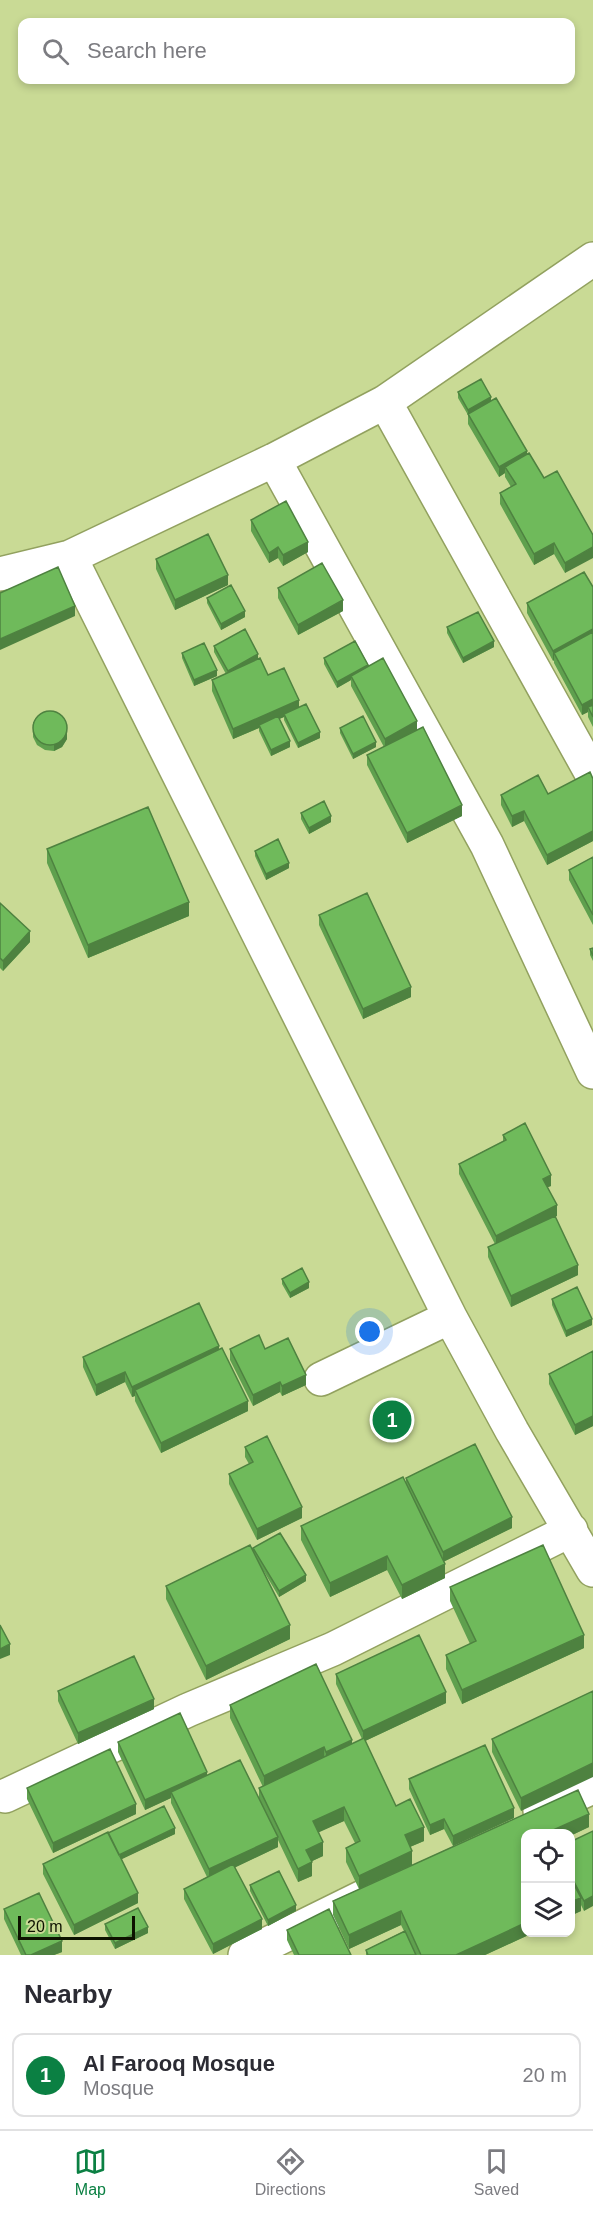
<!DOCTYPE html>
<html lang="en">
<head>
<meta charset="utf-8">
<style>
	body { margin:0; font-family:Helvetica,sans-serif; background:#f7f7f7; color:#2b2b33 }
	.controls { position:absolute; right:18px; bottom:18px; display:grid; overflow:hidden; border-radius:12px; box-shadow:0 3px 9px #0003 }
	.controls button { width:54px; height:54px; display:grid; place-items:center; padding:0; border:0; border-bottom:2px solid #e1e1e2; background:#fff; color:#2b2b33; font:30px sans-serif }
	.scale { position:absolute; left:18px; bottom:15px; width:117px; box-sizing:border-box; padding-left:6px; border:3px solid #0d1200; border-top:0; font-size:16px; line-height:21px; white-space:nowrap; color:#0d1200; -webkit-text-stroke:4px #c9da95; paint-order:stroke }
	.you { position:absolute; left:370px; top:1332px; width:21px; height:21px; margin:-15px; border:4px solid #fff; border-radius:50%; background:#1a73e8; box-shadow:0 0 0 9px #1a73e833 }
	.badge { display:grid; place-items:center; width:39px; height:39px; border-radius:50%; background:#0b8043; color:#fff; font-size:20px; font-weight:700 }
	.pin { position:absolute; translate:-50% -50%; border:3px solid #fff; box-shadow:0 2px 6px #0006 }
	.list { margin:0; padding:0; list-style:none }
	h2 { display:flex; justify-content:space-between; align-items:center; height:78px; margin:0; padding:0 24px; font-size:26px }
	h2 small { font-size:20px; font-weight:400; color:#7c7c81 }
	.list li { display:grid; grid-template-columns:39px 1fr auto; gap:18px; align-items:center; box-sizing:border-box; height:84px; margin:0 12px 12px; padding:0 12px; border:2px solid #e1e1e2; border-radius:12px }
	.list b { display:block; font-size:22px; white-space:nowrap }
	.list p { margin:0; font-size:20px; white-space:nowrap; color:#7c7c81 }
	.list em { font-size:20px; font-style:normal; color:#7c7c81 }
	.icon { flex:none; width:33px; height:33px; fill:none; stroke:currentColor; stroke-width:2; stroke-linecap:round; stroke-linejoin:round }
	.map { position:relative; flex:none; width:593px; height:1955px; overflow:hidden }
	.search { position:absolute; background:#fff; box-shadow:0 3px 9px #0003; left:18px; right:18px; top:18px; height:66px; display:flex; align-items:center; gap:15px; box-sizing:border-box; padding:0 21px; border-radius:12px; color:#7c7c81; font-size:22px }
	.sheet { height:174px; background:#fff }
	nav { display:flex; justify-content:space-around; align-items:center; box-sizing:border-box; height:84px; border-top:2px solid #e1e1e2; background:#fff; font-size:16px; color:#7c7c81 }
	nav a { display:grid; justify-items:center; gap:3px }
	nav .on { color:#0b8043 }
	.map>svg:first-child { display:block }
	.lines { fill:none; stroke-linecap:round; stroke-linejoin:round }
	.minor-casing { stroke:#92a15f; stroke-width:36 }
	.minor { stroke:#fff; stroke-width:33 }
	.wall { fill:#5fa04e }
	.shaded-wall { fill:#4e8240 }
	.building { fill:#6fba5b; stroke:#4e8240; stroke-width:1.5 }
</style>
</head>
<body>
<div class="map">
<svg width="593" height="1955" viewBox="0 0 593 1955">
	<rect width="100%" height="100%" fill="#c9da95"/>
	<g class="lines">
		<g class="minor-casing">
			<path id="minor" d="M385,402l208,374
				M274,460l213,385 106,227
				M70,557l380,760 62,114 81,139
				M0,574l70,-17 204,-97 111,-58 208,-143
				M321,1379l129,-62
				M5,1796l183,-86 145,-61 238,-119
				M540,1811l53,-24
				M245,1955l130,-64"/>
		</g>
		<use href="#minor" class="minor"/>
	</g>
	<path class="wall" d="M458,392l33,8 53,78 49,57 -28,38 -11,-19 -20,11 -34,-61v-11l11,-6 -6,-10v-4l-6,4 -31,-53v-9l-10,-17z
		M251,520l57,32 -25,14 -5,-8 -9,5 -18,-32z
		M156,559l72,26 -53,25 -19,-41z
		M593,587v140l-5,-10v-5l-6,3 -28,-52v-3l-1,1 -26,-48v-10z
		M278,588l65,23 -45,24 -20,-37z
		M207,598l38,19 -24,13 -14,-27z
		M447,627l47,20 -31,16 -16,-30z
		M214,646l44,13 10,16 31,32 21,31 -22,10 -14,-28v-3l-5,2 11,28 -19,9 -12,-25v-3l-26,11 -21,-48v-11l14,-6 -12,-22z
		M182,653l35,23 -23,10 -12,-28z
		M324,658l44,8 49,64 45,86 -55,27 -40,-78v-10l17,-8 -33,-61v-6l-14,8 -13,-24z
		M33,722l34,3v14l-5,8 -8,4 -9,-1 -8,-5 -4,-8z
		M340,728l36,19 -23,12 -13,-26z
		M593,779v62l-46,24 -23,-44 -12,6 -11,-22v-10l47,-1z
		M301,813l30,9 -22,12 -8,-15z
		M47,849l142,67 -101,42 -41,-95z
		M255,851l34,17 -23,12 -11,-24z
		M593,857v68l-24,-45v-10z
		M0,903l30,39 -27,29 -3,-3z
		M319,915l92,82 -48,22 -44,-94z
		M593,948v13l-3,-6v-6z
		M503,1135l48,51 -4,1 10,29h-2l23,59 -67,32 -23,-50v-10l7,-3 -36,-70v-10l44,-23z
		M282,1279l27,9 -19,10 -8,-14z
		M552,1299l40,26 -26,12 -14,-32z
		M219,1349l29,62 -87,42 -26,-52v-5l-3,1 -7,-15 -29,14 -13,-29v-10z
		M230,1349l76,36 -24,11 -2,-4 -27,14 -23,-46z
		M593,1351v75l-18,9 -26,-51v-10z
		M245,1447l57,71 -45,22 -28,-56v-10l20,-10 -4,-7z
		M406,1478l106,50 -69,34 2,16 -43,21 -15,-29 -57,27 -29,-57v-14l105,-42z
		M253,1548l53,33 -27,16 -16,-27 27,69 -84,41 -40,-81v-13l87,-36z
		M450,1587l134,61 -122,56 -16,-35v-14l24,-11 -20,-43z
		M336,1674l110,29 -81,38 31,65 28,35 -14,6 2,18 -53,24 -13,-27v-14l9,-5 -11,-22 -26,11 5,24 -11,5v15l-14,6 -20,-42v7l-43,20 27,62 -49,25 -29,-55v-10l23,-12 -36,-74v-5l-26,12 -27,-58v-10l89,33 52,24v-11l4,-1 -33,-69v-13l122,39 10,-5 -26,-55z
		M58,1691l96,18 -76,35 -20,-43z
		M593,1691l-72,120 -29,-59v-13z
		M409,1779l105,39 -61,28 -9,-17 -14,6 -21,-46z
		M27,1788l109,26 -83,39 -26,-54z
		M578,1790l11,24v13l-19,9v-3h-45v99h10l-50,23h-119v-5l38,-19 -3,-6 -52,24 -16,-34v-14z
		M593,1831l-9,80 -3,-6v6l-11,5v-74z
		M108,1833l67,1 -54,25 17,44 -64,32 -31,-61v-10z
		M250,1885l46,26 -28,15 -18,-35z
		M4,1909l58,43 -8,3h-33l-17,-36z
		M105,1924l43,9 -33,16 -10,-19z
		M287,1930l64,25h-57l-7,-15z"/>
	<path class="shaded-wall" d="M491,397v6l-23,13v-6z
		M527,451v10l-22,6v6l-6,4v-10z
		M308,542v10l-25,14v-11z
		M554,543v11l-20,11v-11z
		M278,547v11l-9,5v-10z
		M593,547v11l-28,15v-10z
		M228,575v10l-53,25v-10z
		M343,600v11l-45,24v-10z
		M75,606v10l-75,34v-11z
		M245,611v6l-24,13v-6z
		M593,629v10l-39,14v7l-1,1v-10z
		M494,641v6l-31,16v-5z
		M258,654v5l-30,17v-5z
		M368,665v6l-17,5v4l-14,8v-6z
		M217,670v6l-23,10v-6z
		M593,699v10l-5,-2v5l-6,3v-10z
		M299,700v10l-15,4v3l-24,10 -1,-2v3l-26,11v-10z
		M417,721v11l-32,17v-10z
		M320,732v6l-22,10v-5z
		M67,733v6l-5,8 -8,4v-6z
		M290,741v6l-19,9v-6z
		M376,742v5l-23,12v-5z
		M462,805v11l-55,27v-10z
		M524,811v10l-12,6v-11z
		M331,816v6l-22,12v-6z
		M593,831v10l-46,24v-10z
		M289,863v5l-23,12v-6z
		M189,902v14l-101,42v-13z
		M30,931v11l-27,29v-10z
		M411,987v10l-48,22v-10z
		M551,1175v11l-8,3v-10z
		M557,1205v11l-61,30v-10z
		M578,1265v10l-67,32v-11z
		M309,1282v6l-19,10v-5z
		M592,1319v6l-26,12v-6z
		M219,1346v10l-84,34v6l-3,1v-10z
		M125,1372v10l-29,14v-11z
		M306,1375v10l-24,11v-10z
		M280,1382v10l-27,14v-11z
		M248,1401v10l-87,42v-10z
		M593,1416v10l-18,9v-10z
		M302,1507v11l-45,22v-11z
		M512,1517v11l-69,34v-10z
		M387,1556v14l-57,27v-14z
		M445,1564v14l-43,21v-14z
		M306,1575v6l-27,16v-6z
		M290,1625v14l-84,41v-14z
		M584,1635v13l-122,56v-14z
		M10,1644v11l-10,4v-10z
		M446,1692v11l-83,39v-11z
		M154,1699v10l-76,35v-11z
		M352,1740v13l-26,13v-14z
		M324,1747v14l-60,29v-14z
		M593,1763v14l-72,34v-13z
		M207,1772v10l-36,10v6l-26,12v-10z
		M136,1804v10l-83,39v-10z
		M344,1807v14l-31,14v-14z
		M514,1808v10l-61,28v-10z
		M589,1814v13l-19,9v-3h-17v-3z
		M444,1819v10l-14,6v-10z
		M424,1827v14l-19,8v-14z
		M175,1828v6l-57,27v-6z
		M278,1837v10l-69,33v-11z
		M323,1842v14l-17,8v-14z
		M412,1851v14l-53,24v-13z
		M312,1862v14l-14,6v-13z
		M138,1893v10l-64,32v-10z
		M593,1896v10l-9,5v-10z
		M581,1898v13l-11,5v-14z
		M296,1905v6l-28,15v-6z
		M401,1911v14l-52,24v-14z
		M262,1919v10l-49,25v-10z
		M525,1923v9h10l-50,23h-29z
		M148,1927v6l-33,16v-6z
		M62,1941v11l-8,3h-23z"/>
	<path class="building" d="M481,379l10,18 -23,13 -10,-18z
		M496,398l31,53 -28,16 -31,-53z
		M529,453l15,25 13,-7 36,64v12l-28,16 -11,-20 -20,11 -34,-61 16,-9 -11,-17z
		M286,501l22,41 -25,13 -5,-8 -9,6 -18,-33z
		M208,534l20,41 -53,25 -19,-41z
		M322,563l21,37 -45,25 -20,-37z
		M58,567l17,39 -75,33v-46z
		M584,572l9,15v42l-40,22 -26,-48z
		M231,585l14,26 -24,13 -14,-26z
		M478,612l16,29 -31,17 -16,-31z
		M245,629l13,25 -30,17 -14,-25z
		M593,632v67l-11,6 -28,-52z
		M355,641l13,24 -31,17 -13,-24z
		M204,643l13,27 -23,10 -12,-27z
		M260,658l8,17 16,-7 15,32 -66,29 -21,-49z
		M383,658l34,63 -32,18 -34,-63z
		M306,704l14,28 -22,11 -14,-29z
		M593,705v12l-5,-10z
		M33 728a17 17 0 1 1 34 0a17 17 0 1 1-34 0Z
		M278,716l12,25 -19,9 -12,-25z
		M363,716l13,26 -23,12 -13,-26z
		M423,727l39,78 -55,28 -40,-78z
		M590,772l3,7v52l-46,24 -23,-44 -12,5 -11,-21 37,-20 10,19z
		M324,801l7,15 -22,12 -8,-15z
		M148,807l41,95 -101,43 -41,-96z
		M278,839l11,24 -23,11 -11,-23z
		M593,857v58l-24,-45z
		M367,893l44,94 -48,22 -44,-94z
		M0,903l30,28 -27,30 -3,-3z
		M593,948v8l-3,-7z
		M525,1123l26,52 -8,4 14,26 -61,31 -37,-72 47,-24 -3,-5z
		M555,1216l23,49 -67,31 -23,-49z
		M302,1268l7,14 -19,11 -8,-14z
		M577,1287l15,32 -26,12 -14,-32z
		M199,1303l20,43 -87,41 -7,-15 -29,13 -13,-28z
		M259,1335l6,14 23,-11 18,37 -24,11 -2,-4 -27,13 -23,-46z
		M222,1348l26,53 -87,42 -26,-53z
		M593,1351v65l-18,9 -26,-51z
		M267,1436l35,71 -45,22 -28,-55 24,-12 -8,-15z
		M475,1444l37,73 -69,35 -37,-74z
		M403,1477l42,87 -43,21 -15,-29 -57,27 -29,-57z
		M280,1533l26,42 -27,16 -26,-43z
		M250,1545l40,80 -84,41 -40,-80z
		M543,1545l41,90 -122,55 -16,-35 30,-14 -26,-54z
		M0,1625l10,19 -10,5z
		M419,1635l27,57 -83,39 -27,-57z
		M134,1656l20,43 -76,34 -20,-42z
		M316,1664l36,76 -26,12 -2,-5 -60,29 -34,-71z
		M593,1691v72l-72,35 -29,-59z
		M180,1713l27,59 -62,28 -27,-58z
		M364,1738l32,68 14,-7 14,28 -19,8 7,16 -53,25 -13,-28 14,-7 -16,-34 -31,14 10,21 -17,8 6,12 -14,7 -39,-81z
		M485,1745l29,63 -61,28 -9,-17 -14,6 -21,-46z
		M110,1749l26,55 -83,39 -26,-55z
		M240,1760l38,77 -69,32 -38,-77z
		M578,1790l11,24 -36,16 2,3h-30v90l-69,32h-35l-20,-44 -52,24 -16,-34z
		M164,1806l11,22 -56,27 -11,-22z
		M593,1831v65l-9,5 -14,-27v-32z
		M108,1832l30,61 -64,32 -31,-61z
		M233,1864l29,55 -49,25 -29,-55z
		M279,1871l17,34 -28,15 -18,-35z
		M570,1877l11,21 -11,4z
		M39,1893l23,48 -31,14h-5l-22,-46z
		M138,1908l10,19 -33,16 -10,-19z
		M329,1909l22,46h-52l-12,-25z
		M405,1931l11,24h-48l-2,-5z"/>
</svg>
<div class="controls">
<button><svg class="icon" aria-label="locate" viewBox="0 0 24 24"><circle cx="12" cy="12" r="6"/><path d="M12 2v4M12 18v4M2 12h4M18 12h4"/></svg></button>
<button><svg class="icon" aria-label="layers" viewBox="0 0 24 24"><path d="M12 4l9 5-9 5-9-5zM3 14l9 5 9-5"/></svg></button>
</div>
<div class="scale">20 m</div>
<div class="you"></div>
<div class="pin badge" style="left:392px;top:1420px">1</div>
<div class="search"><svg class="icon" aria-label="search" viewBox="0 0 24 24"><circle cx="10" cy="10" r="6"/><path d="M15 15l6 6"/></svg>Search here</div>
</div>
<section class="sheet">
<h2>Nearby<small></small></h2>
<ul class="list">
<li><span class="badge">1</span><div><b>Al Farooq Mosque</b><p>Mosque</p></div><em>20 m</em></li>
</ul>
</section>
<nav>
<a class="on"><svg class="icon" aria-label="map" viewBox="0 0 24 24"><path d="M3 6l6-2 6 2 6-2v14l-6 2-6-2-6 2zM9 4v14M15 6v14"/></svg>Map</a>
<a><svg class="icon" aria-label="directions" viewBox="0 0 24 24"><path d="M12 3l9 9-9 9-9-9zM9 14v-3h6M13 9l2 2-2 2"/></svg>Directions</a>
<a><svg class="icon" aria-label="saved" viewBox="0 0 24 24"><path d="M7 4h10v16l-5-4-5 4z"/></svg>Saved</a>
</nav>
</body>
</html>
